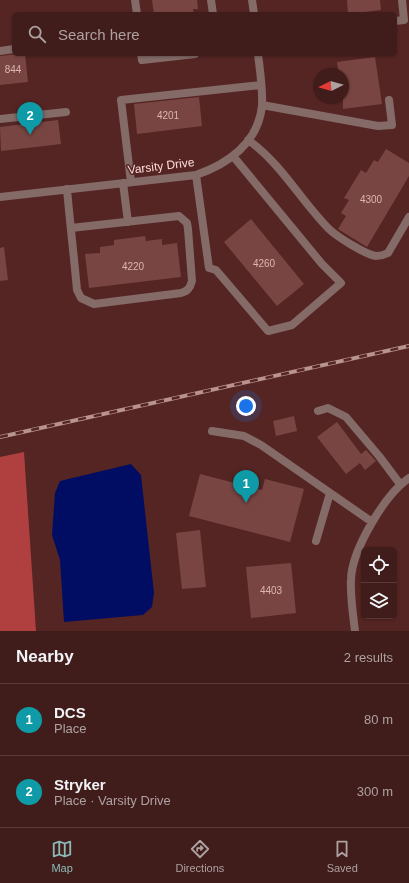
<!DOCTYPE html>
<html lang="en">
<head>
<meta charset="utf-8">
<style>
	body { margin:0; font-family:Helvetica,sans-serif; background:#4b2927; color:#f1f3f6 }
	.controls { position:absolute; right:12px; bottom:12px; display:grid; overflow:hidden; border-radius:6px; box-shadow:0 1px 3px #0004 }
	.controls button { width:36px; height:36px; display:grid; place-items:center; padding:0; border:0; border-bottom:1px solid #593a39; background:#401c1a; color:#f1f3f6; font:20px sans-serif }
	.compass { position:absolute; left:313px; top:68px; width:36px; height:36px; border-radius:50%; background:#401c1a; box-shadow:0 1px 3px #0004; rotate:265deg }
	.you { position:absolute; left:246px; top:406px; width:14px; height:14px; margin:-10px; border:3px solid #fff; border-radius:50%; background:#1a73e8; box-shadow:0 0 0 6px #1a73e833 }
	.badge { display:grid; place-items:center; width:26px; height:26px; border-radius:50%; background:#8bbbb9; color:#fff; font-size:13px; font-weight:700 }
	.pin { position:absolute; translate:-50% -33px; filter:drop-shadow(0 1px 2px #0008) }
	.pin::after { content:''; position:absolute; top:21px; width:14px; height:12px; background:inherit; clip-path:polygon(0 0,100% 0,50% 100%) }
	.list { margin:0; padding:0; list-style:none }
	h2 { display:flex; justify-content:space-between; align-items:center; height:52px; margin:0; padding:0 16px; font-size:17px }
	h2 small { font-size:13px; font-weight:400; color:#aea1a2 }
	.list li { display:grid; grid-template-columns:26px 1fr auto; gap:12px; align-items:center; box-sizing:border-box; height:72px; padding:0 16px; border-top:1px solid #593a39 }
	.list b { display:block; font-size:15px; white-space:nowrap }
	.list p { margin:0; font-size:13px; white-space:nowrap; color:#aea1a2 }
	.list em { font-size:13px; font-style:normal; color:#aea1a2 }
	.icon { flex:none; width:22px; height:22px; fill:none; stroke:currentColor; stroke-width:2; stroke-linecap:round; stroke-linejoin:round }
	.map { position:relative; flex:none; width:409px; height:631px; overflow:hidden }
	.search { position:absolute; background:#401c1a; box-shadow:0 1px 3px #0004; left:12px; right:12px; top:12px; height:44px; display:flex; align-items:center; gap:10px; box-sizing:border-box; padding:0 14px; border-radius:6px; color:#aea1a2; font-size:15px }
	.sheet { height:196px; background:#401c1a }
	nav { display:flex; justify-content:space-around; align-items:center; box-sizing:border-box; height:56px; border-top:1px solid #593a39; background:#401c1a; font-size:11px; color:#aea1a2 }
	nav a { display:grid; justify-items:center; gap:2px }
	nav .on { color:#8bbbb9 }
	.map>svg:first-child { display:block }
	.forest { fill:#b0403f }
	.water { fill:#000d63 }
	.building { fill:#794542 }
	.lines { fill:none; stroke-linecap:round; stroke-linejoin:round }
	.minor { stroke:#846b68; stroke-width:8 }
	.rail-casing { stroke:#b99390; stroke-width:4 }
	.rail { stroke:#552523; stroke-width:2.5; stroke-dasharray:8; stroke-linecap:butt }
	.labels { text-anchor:middle; stroke-width:3; stroke-linejoin:round; paint-order:stroke }
	.number-label { font-size:10px; fill:#dbb6b3 }
	.street-label { font-size:12px; fill:#fcdcd9; stroke:#552523 }
</style>
</head>
<body>
<div class="map">
<svg width="409" height="631" viewBox="0 0 409 631">
	<rect width="100%" height="100%" fill="#552523"/>
	<path class="forest" d="M24,452l12,179h-36v-174z"/>
	<path class="water" d="M131,464l10,11 13,118 -2,14 -9,8 -79,7 -4,-62 -8,-25 3,-42 5,-12z"/>
	<path class="building" d="M152,0h45l1,9h-5l1,5h-40z
		M347,0h33l1,10 -33,4z
		M19,54h6l3,28 -28,3v-29z
		M375,57l7,47 -39,5v-35h-4l-2,-12z
		M199,97l3,29 -65,8 -3,-30z
		M58,120l3,24 -60,7 -1,-24z
		M386,149l23,14v13l-42,71 -29,-18 8,-13 -5,-3 8,-13 -5,-2 17,-28 5,3 8,-13 4,2z
		M251,219l53,65 -27,22 -53,-64z
		M145,236l1,5 16,-2v6l15,-2 4,34 -92,11 -4,-34 15,-1v-6l14,-2v-5z
		M4,247l4,33 -8,1v-33z
		M294,416l3,15 -21,5 -3,-15z
		M337,422l24,32 5,-4 10,11 -11,9 -5,-7 -14,11 -29,-37z
		M200,474l62,16 3,-11 39,10 -14,53 -101,-26z
		M200,530l6,57 -24,2 -6,-56z
		M291,563l5,50 -45,5 -5,-51z"/>
	<g class="lines">
		<path class="minor" d="M135,0l2,14
			M211,0l2,14
			M252,0l2,14
			M395,21l9,-1 -2,-20
			M0,51l14,-2
			M141,54l1,6 53,-6
			M262,105l116,21 14,-1 -3,-25
			M0,119l66,-7
			M248,140c33,23 53,61 81,89 7,7 37,26 47,27 5,0 8,-1 12,-3l21,-36
			M196,175l13,93 7,2 52,61 24,-6 49,-42 -19,-19 -89,-108
			M131,182l-10,-82 140,-15
			M123,183l5,39
			M67,189c3,34 7,68 10,101l4,8 13,6 87,-11c7,-2 9,-5 11,-12l-4,-52 -1,-6 -8,-7 -108,12
			M0,197l196,-22c32,-11 62,-32 66,-69 1,-17 -2,-35 -4,-52
			M318,411l10,-3 18,9 33,39 21,28
			M212,431l32,5 17,9 111,77
			M316,541l14,-48
			M355,631c-2,-17 -5,-35 -4,-52 1,-29 34,-85 58,-101"/>
		<g class="rail-casing">
			<path id="rail" d="M0,437l409,-91"/>
		</g>
		<use href="#rail" class="rail"/>
	</g>
	<g class="labels">
		<g class="number-label">
			<text x="13" y="73">844</text>
			<text x="168" y="119">4201</text>
			<text x="371" y="203">4300</text>
			<text x="264" y="267">4260</text>
			<text x="133" y="270">4220</text>
			<text x="271" y="594">4403</text>
		</g>
		<g class="street-label">
			<text transform="translate(161 166) rotate(-7)" y="4">Varsity Drive</text>
		</g>
	</g>
</svg>
<div class="controls">
<button><svg class="icon" aria-label="locate" viewBox="0 0 24 24"><circle cx="12" cy="12" r="6"/><path d="M12 2v4M12 18v4M2 12h4M18 12h4"/></svg></button>
<button><svg class="icon" aria-label="layers" viewBox="0 0 24 24"><path d="M12 4l9 5-9 5-9-5zM3 14l9 5 9-5"/></svg></button>
</div>
<svg class="compass" viewBox="-18 -18 36 36"><path d="M0-13l5 13h-10z" fill="#e53935"/><path d="M0 13l5-13h-10z" fill="#aea1a2"/></svg>
<div class="you"></div>
<div class="pin badge" style="left:246px;top:503px;background:#0f9aa8">1</div>
<div class="pin badge" style="left:30px;top:135px;background:#0f9aa8">2</div>
<div class="search"><svg class="icon" aria-label="search" viewBox="0 0 24 24"><circle cx="10" cy="10" r="6"/><path d="M15 15l6 6"/></svg>Search here</div>
</div>
<section class="sheet">
<h2>Nearby<small>2 results</small></h2>
<ul class="list">
<li><span class="badge" style="background:#0f9aa8">1</span><div><b>DCS</b><p>Place</p></div><em>80 m</em></li>
<li><span class="badge" style="background:#0f9aa8">2</span><div><b>Stryker</b><p>Place · Varsity Drive</p></div><em>300 m</em></li>
</ul>
</section>
<nav>
<a class="on"><svg class="icon" aria-label="map" viewBox="0 0 24 24"><path d="M3 6l6-2 6 2 6-2v14l-6 2-6-2-6 2zM9 4v14M15 6v14"/></svg>Map</a>
<a><svg class="icon" aria-label="directions" viewBox="0 0 24 24"><path d="M12 3l9 9-9 9-9-9zM9 14v-3h6M13 9l2 2-2 2"/></svg>Directions</a>
<a><svg class="icon" aria-label="saved" viewBox="0 0 24 24"><path d="M7 4h10v16l-5-4-5 4z"/></svg>Saved</a>
</nav>
</body>
</html>
